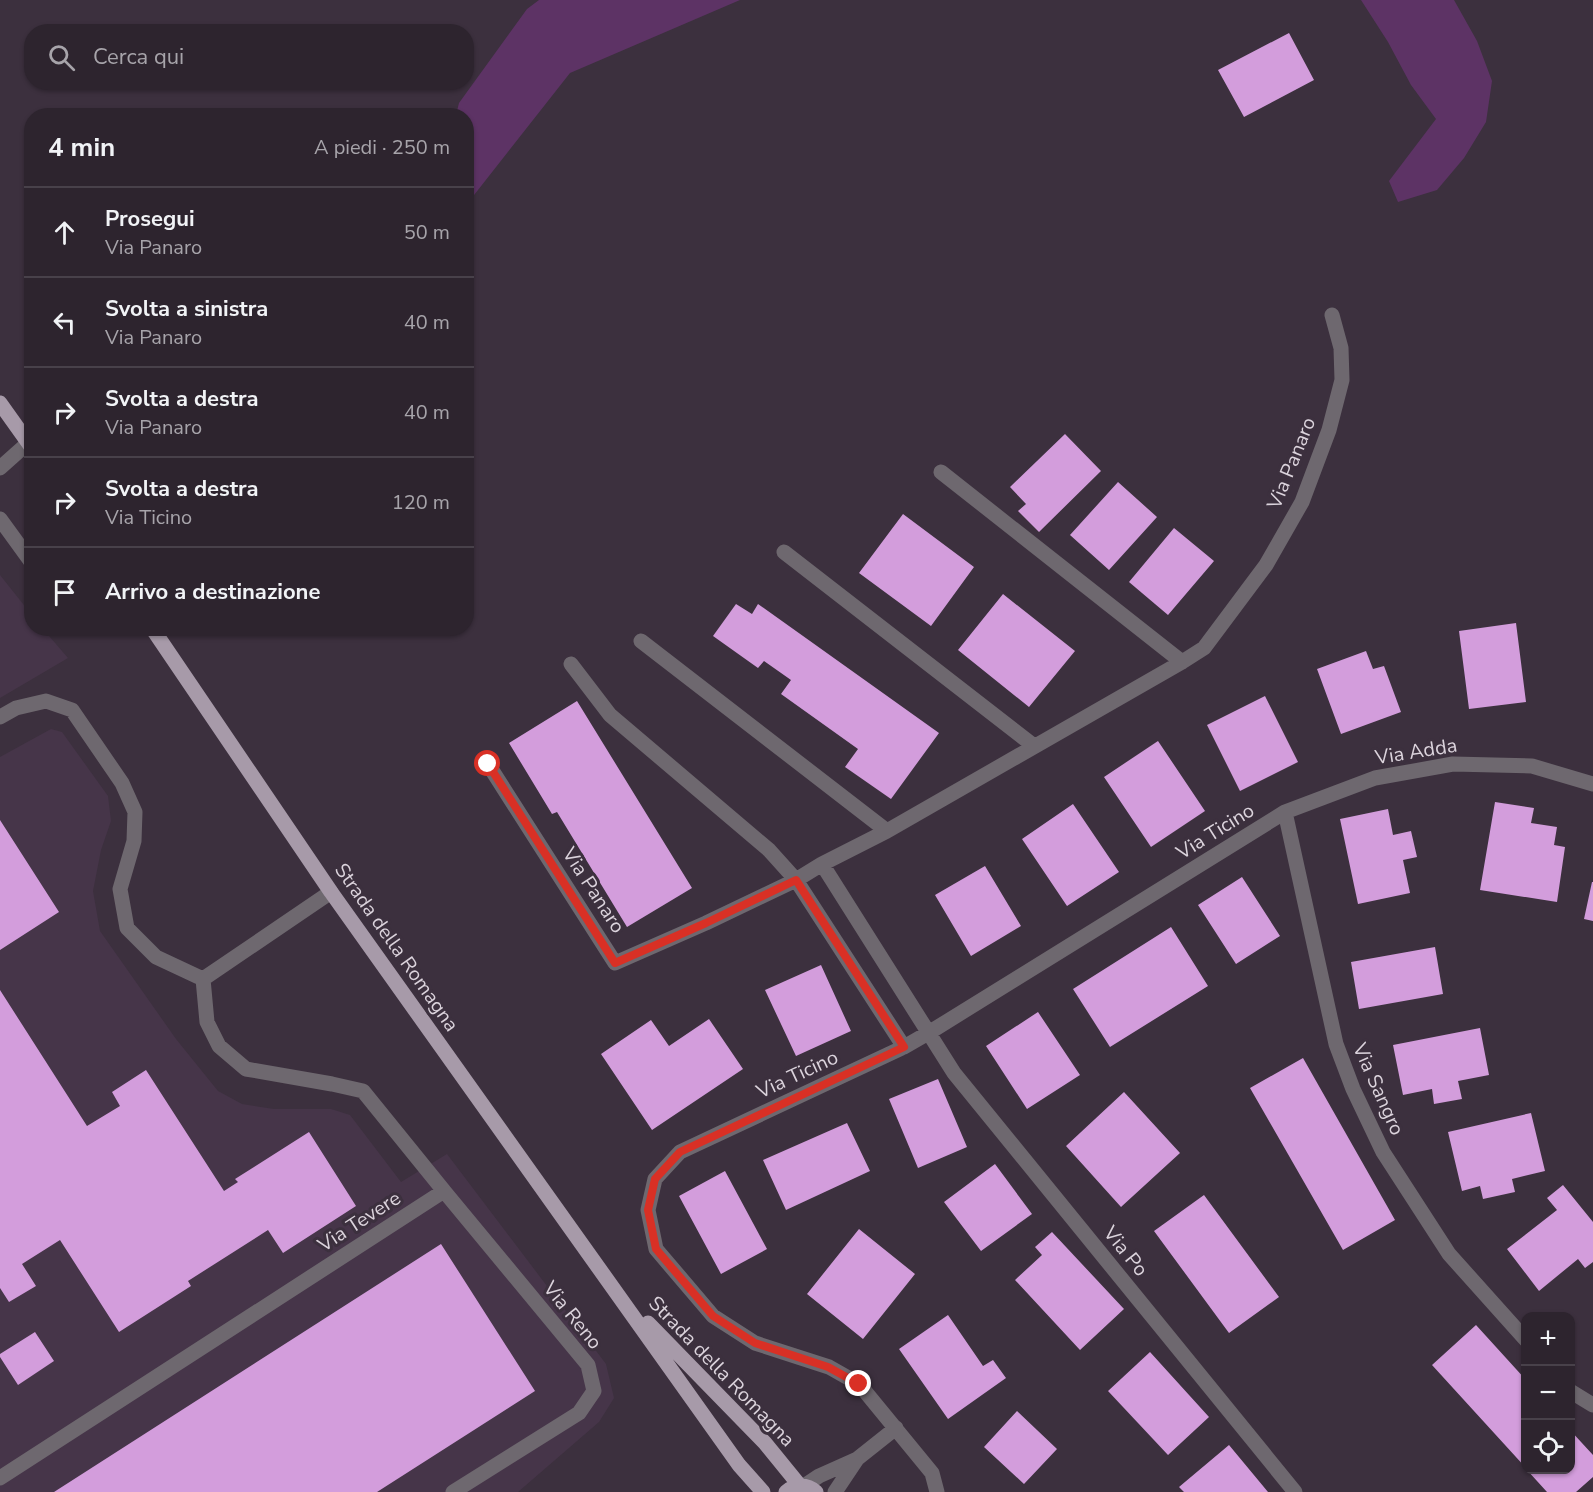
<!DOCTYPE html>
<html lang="it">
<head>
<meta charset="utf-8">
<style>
	body { margin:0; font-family:"Nunito Sans",sans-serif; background:#352c36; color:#f1f3f6 }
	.controls { position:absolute; right:18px; bottom:18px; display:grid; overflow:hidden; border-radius:12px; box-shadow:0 2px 4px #0004 }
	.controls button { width:54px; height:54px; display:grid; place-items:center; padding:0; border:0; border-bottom:2px solid #48414a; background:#2d242e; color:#f1f3f6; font:30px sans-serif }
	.stop { position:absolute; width:18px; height:18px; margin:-14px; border:4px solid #d93025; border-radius:50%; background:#fff }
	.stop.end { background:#d93025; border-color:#fff; box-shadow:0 2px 6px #0008 }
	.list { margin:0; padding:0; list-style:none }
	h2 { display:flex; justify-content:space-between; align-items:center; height:78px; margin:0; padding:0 24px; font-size:26px }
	h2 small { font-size:20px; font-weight:400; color:#a7a4aa }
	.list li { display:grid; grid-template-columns:39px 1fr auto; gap:18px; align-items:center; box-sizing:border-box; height:90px; padding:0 24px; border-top:2px solid #48414a }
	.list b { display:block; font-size:22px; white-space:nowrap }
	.list p { margin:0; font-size:20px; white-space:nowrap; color:#a7a4aa }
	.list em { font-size:20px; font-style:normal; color:#a7a4aa }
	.icon { flex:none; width:33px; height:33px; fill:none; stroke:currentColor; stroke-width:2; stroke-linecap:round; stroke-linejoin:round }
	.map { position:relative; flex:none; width:1593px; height:1492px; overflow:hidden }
	.search { position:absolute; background:#2d242e; box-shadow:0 2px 4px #0004; left:24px; top:24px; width:450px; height:66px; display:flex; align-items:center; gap:15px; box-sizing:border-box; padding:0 21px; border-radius:24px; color:#a7a4aa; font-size:22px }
	.panel { position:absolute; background:#2d242e; box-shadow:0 2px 4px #0004; left:24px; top:108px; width:450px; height:528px; border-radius:24px }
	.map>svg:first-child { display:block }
	.built { fill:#463549 }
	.green { fill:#5d3365 }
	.building { fill:#d39ddc }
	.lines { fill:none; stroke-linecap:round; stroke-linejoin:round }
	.minor { stroke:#6e686f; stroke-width:15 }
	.major { stroke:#a79aa9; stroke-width:15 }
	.route { stroke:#d93025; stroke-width:8 }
	.labels { text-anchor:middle; stroke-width:6; stroke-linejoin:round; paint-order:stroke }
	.street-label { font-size:20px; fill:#dbd3dc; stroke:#3c303e }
</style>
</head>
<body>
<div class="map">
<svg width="1593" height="1492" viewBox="0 0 1593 1492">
	<rect width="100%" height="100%" fill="#3c303e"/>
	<path class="built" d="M0,575l31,39 1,14 11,1 25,29 -68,40z
		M51,729l11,3 46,64 3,25 -10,29 -8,41 7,40 76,108 42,52 24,13 32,5h57l19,6 51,67 46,-28 159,210 8,34 -15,24 -81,70h-518v-735z"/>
	<path class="green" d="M539,0h201l-170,73 -103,131 -1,-88 -10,-1 3,-12 68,-94z
		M1361,0h93l23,41 15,40 -6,41 -22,36 -27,32 -39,12 -9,-21 47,-62 -25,-34 -23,-43z"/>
	<path class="building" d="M1289,33l25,47 -70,37 -26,-47z
		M1065,434l36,37 -62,61 -21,-21 8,-7 -16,-17z
		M1118,482l39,35 -48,53 -39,-35z
		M903,514l71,53 -43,59 -72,-53z
		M1174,528l40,33 -46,54 -39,-33z
		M1003,594l72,57 -46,56 -71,-57z
		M736,604l16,10 6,-10 181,129 -48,66 -46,-32 13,-18 -77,-55 10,-14 -27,-19 -6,7 -45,-32z
		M1516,623l10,79 -57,7 -10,-78z
		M1366,651l7,18 11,-3 17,46 -60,22 -24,-65z
		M1265,696l33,66 -58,29 -33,-66z
		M577,701l115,187 -65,39 -70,-115 -5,2 -43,-71z
		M1158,741l47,70 -54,36 -47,-70z
		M1495,802l39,6 -3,15 26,4 -3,18 11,2 -8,55 -77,-12z
		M1073,804l46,68 -52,34 -45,-67z
		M1388,809l5,26 18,-4 6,26 -14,3 7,33 -52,11 -18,-85z
		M0,820l59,92 -59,38z
		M985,866l36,60 -50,30 -36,-61z
		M1242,877l38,59 -44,28 -38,-59z
		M1592,882h1v39l-9,-2z
		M1171,927l37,59 -98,61 -37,-58z
		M1435,947l8,47 -84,15 -8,-47z
		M821,965l30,66 -55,25 -31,-66z
		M0,990l87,136 33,-20 -8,-14 34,-22 78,121 14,-9 -3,-3 74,-47 47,74 -73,47 -15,-23 -80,51 3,5 -72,46 -59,-92 -38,24 14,22 -27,16 -9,-14z
		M1038,1012l42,63 -53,34 -41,-63z
		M709,1019l34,50 -91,61 -51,-76 50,-34 18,26z
		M1480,1028l9,47 -31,6 4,18 -28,5 -2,-15 -29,6 -10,-50z
		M1303,1058l92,162 -52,30 -93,-162z
		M938,1079l29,68 -49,21 -29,-69z
		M1124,1092l56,61 -59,54 -55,-61z
		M1531,1113l14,58 -33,8 3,13 -32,7 -3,-13 -18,5 -14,-59z
		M847,1123l23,48 -84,39 -23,-50z
		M995,1164l37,50 -51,37 -37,-49z
		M725,1171l42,78 -46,25 -42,-78z
		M1563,1185l30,37v40l-8,6 -7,-9 -39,32 -32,-42 50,-39 -10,-12z
		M1204,1195l75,102 -50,36 -75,-102z
		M859,1229l56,45 -52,65 -56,-45z
		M1052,1232l72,77 -44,41 -65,-70 27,-25 -7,-8z
		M441,1244l94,147 -158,101h-323z
		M948,1315l35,51 10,-6 13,18 -58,41 -49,-70z
		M1476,1325l50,55v88l-94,-103z
		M35,1332l19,29 -36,24 -18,-28v-3z
		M1150,1352l59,65 -41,38 -60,-64z
		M1017,1411l40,38 -33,35 -40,-37z
		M1570,1430l23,25v22l-17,15h-29l-20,-22h43z
		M1229,1445l39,47h-84l-5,-5z"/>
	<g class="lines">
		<path class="minor" d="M0,468l28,-25
			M941,472l241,190
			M0,519l32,44
			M784,552l250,194
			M641,641l246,190
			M571,664l39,51 159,135 27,30 108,167
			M0,717l16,-9 30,-7 26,9 50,73 13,29 -1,29 -14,48 7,39 29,29 47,22
			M488,764l127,199 91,-40 90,-43 26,-16 65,-33 295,-169 22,-14 62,-83 36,-63 27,-72 13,-50 -1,-32 -9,-33
			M1285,812l51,232 17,45 30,63 66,102 77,86
			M822,864l132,209 341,419
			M203,979l128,-87
			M444,1191l144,174 6,26 -15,22 -126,79
			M1570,1391l23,14
			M0,1478l444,-287 -81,-100 -31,-7 -86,-15 -27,-23 -12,-24 -4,-43
			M804,1486l15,-10 38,-17 39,-31
			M835,1492l22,-33
			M937,1492l-5,-19 -73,-89 -30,-17 -74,-24 -42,-27 -57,-67 -8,-39 7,-31 25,-27 224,-105 26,-15 355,-220 90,-34 78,-14 79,2 61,18"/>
		<path class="major" d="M0,403l32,45
			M152,628l179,264 408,573 24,27
			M648,1323l117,120 35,43
			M786,1492c9,-8 21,-8 30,0"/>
	</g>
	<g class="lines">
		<path class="route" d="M488,764l127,199 91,-40 90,-43 108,167 -224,105 -25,27 -7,31 8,39 57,67 42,27 73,24 31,17"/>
	</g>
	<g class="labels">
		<g class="street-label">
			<text transform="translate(1291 463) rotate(-68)" y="7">Via Panaro</text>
			<text transform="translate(1416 751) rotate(-9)" y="7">Via Adda</text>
			<text transform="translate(1215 831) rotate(-32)" y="7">Via Ticino</text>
			<text transform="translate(594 890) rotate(57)" y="7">Via Panaro</text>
			<text transform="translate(397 947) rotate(55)" y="7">Strada della Romagna</text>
			<text transform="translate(797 1074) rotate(-25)" y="7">Via Ticino</text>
			<text transform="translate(1379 1089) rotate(66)" y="7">Via Sangro</text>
			<text transform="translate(359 1221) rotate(-33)" y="7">Via Tevere</text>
			<text transform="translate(1126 1251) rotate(51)" y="7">Via Po</text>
			<text transform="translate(573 1315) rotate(51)" y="7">Via Reno</text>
			<text transform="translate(722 1371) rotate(46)" y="7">Strada della Romagna</text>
		</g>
	</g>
</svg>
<div class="controls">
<button>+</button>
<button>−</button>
<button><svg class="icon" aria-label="locate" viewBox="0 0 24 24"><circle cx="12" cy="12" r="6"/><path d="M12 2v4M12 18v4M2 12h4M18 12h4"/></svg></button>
</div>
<div class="stop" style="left:488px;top:764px"></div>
<div class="stop end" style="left:859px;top:1384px"></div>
<div class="search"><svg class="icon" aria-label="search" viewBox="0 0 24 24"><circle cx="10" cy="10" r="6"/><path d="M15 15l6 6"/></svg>Cerca qui</div>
<section class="panel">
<h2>4 min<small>A piedi · 250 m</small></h2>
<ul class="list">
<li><svg class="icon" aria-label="ahead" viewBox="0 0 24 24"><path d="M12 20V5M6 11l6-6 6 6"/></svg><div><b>Prosegui</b><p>Via Panaro</p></div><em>50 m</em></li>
<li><svg class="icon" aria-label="left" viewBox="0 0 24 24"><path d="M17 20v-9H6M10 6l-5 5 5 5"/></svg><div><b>Svolta a sinistra</b><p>Via Panaro</p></div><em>40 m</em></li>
<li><svg class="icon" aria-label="right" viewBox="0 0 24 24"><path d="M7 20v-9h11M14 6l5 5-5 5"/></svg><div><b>Svolta a destra</b><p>Via Panaro</p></div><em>40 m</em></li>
<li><svg class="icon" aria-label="right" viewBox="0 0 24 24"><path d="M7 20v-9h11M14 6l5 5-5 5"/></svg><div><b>Svolta a destra</b><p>Via Ticino</p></div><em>120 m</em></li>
<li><svg class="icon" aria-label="arrive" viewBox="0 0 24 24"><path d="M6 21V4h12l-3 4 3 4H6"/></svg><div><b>Arrivo a destinazione</b></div></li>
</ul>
</section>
</div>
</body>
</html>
